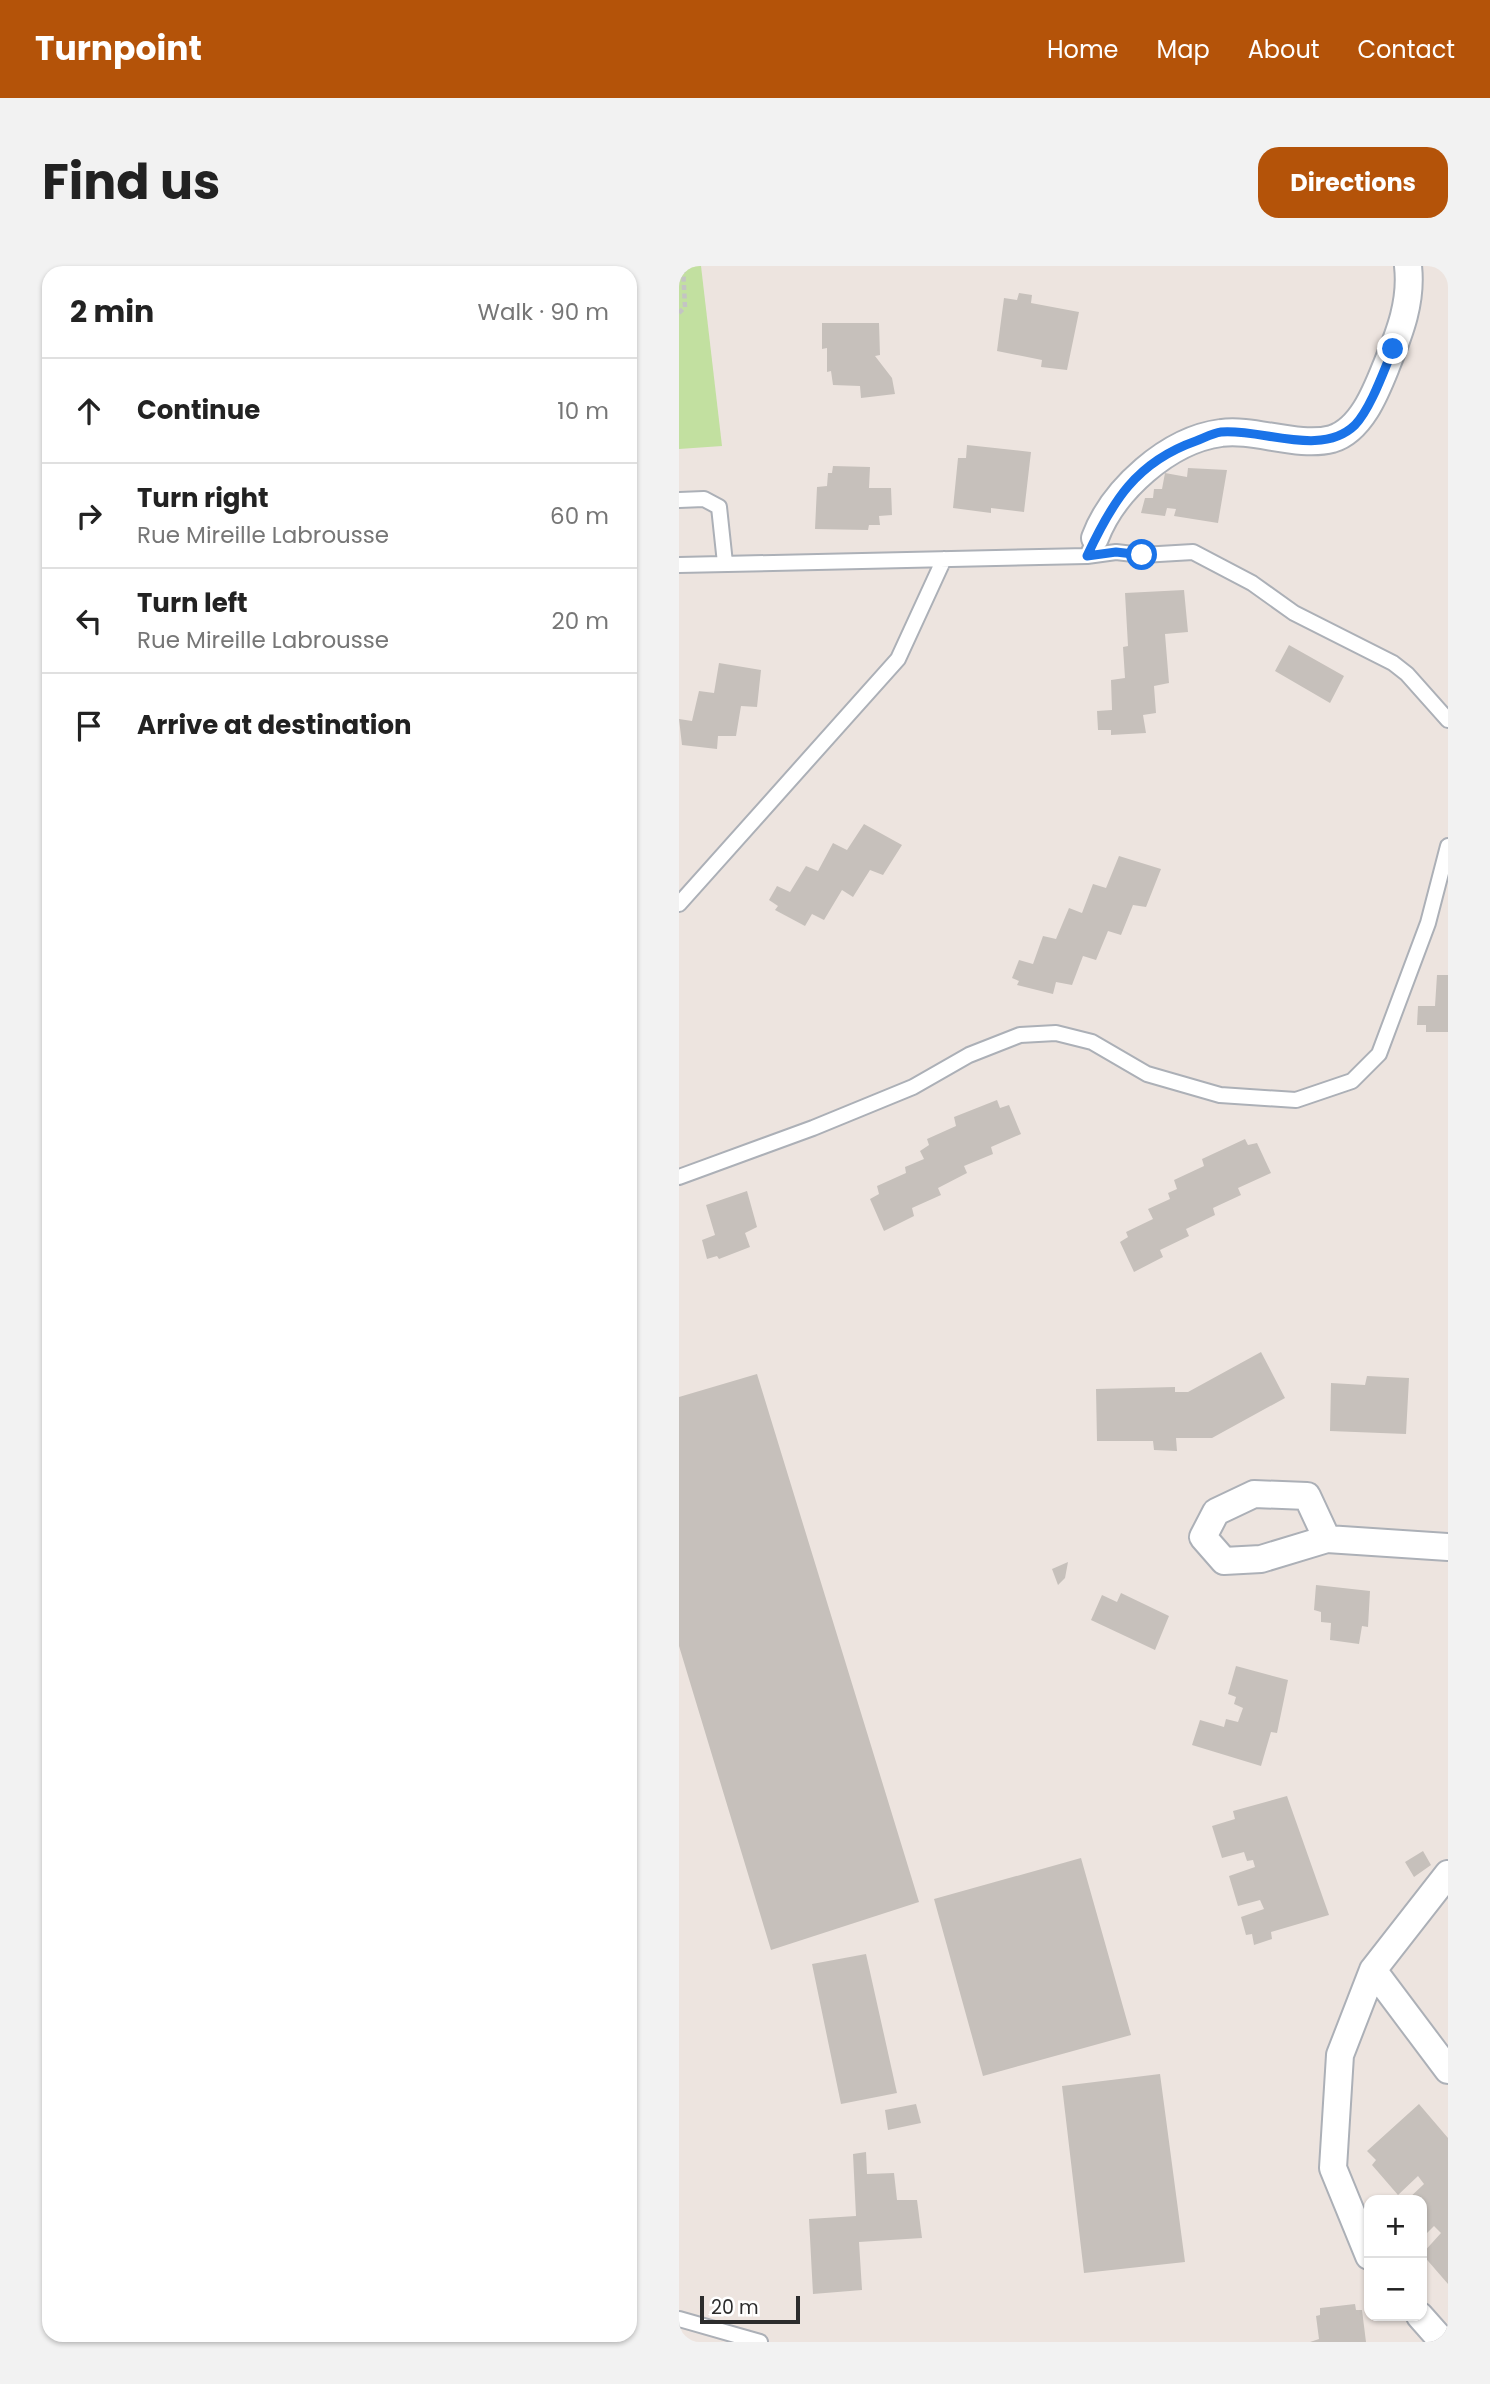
<!DOCTYPE html>
<html lang="en">
<head>
<meta charset="utf-8">
<style>
	body { margin:0; font-family:Poppins,sans-serif; background:#f2f2f2; color:#222 }
	.controls { position:absolute; right:21px; bottom:21px; display:grid; overflow:hidden; border-radius:14px; box-shadow:0 2px 5px #0004 }
	.controls button { width:63px; height:63px; display:grid; place-items:center; padding:0; border:0; border-bottom:2px solid #e0e0e0; background:#fff; color:#222; font:35px sans-serif }
	.scale { position:absolute; left:21px; bottom:18px; width:100px; box-sizing:border-box; padding-left:7px; border:4px solid #2c2c2c; border-top:0; font-size:19px; line-height:24px; white-space:nowrap; color:#2c2c2c; -webkit-text-stroke:5px #fff; paint-order:stroke }
	.stop { position:absolute; width:21px; height:21px; margin:-16px; border:5px solid #1a73e8; border-radius:50%; background:#fff }
	.stop.end { background:#1a73e8; border-color:#fff; box-shadow:0 2px 7px #0008 }
	.list { margin:0; padding:0; list-style:none }
	h2 { display:flex; justify-content:space-between; align-items:center; height:91px; margin:0; padding:0 28px; font-size:30px }
	h2 small { font-size:23px; font-weight:400; color:#767676 }
	.list li { display:grid; grid-template-columns:46px 1fr auto; gap:21px; align-items:center; box-sizing:border-box; height:105px; padding:0 28px; border-top:2px solid #e0e0e0 }
	.list b { display:block; font-size:26px; white-space:nowrap }
	.list p { margin:0; font-size:23px; white-space:nowrap; color:#767676 }
	.list em { font-size:23px; font-style:normal; color:#767676 }
	.icon { flex:none; width:38px; height:38px; fill:none; stroke:currentColor; stroke-width:2; stroke-linecap:round; stroke-linejoin:round }
	.map { position:relative; flex:none; width:769px; height:2076px; overflow:hidden; border-radius:21px }
	header { display:flex; align-items:center; gap:42px; box-sizing:border-box; height:98px; padding:0 35px; background:#b45309; color:#fff }
	header strong { font-size:33px }
	nav { display:flex; gap:38px; margin-inline-start:auto; font-size:24px }
	.intro { display:flex; align-items:center; justify-content:space-between; box-sizing:border-box; height:168px; padding:0 42px }
	h1 { margin:0; font-size:49px }
	.button { padding:18px 32px; border-radius:21px; background:#b45309; color:#fff; font-size:24px; font-weight:700 }
	main { display:flex; gap:42px; padding:0 42px }
	aside { flex:1; background:#fff; border-radius:21px; box-shadow:0 2px 5px #0004 }
	.map>svg:first-child { display:block }
	.green { fill:#c2e0a0 }
	.building { fill:#c6c0bb }
	.lines { fill:none; stroke-linecap:round; stroke-linejoin:round }
	.service-casing { stroke:#acb0b7; stroke-width:18 }
	.minor-casing { stroke:#acb0b7; stroke-width:30 }
	.path { stroke:#c4c4c4; stroke-width:4.5; stroke-dasharray:5 3.5; stroke-linecap:butt }
	.service { stroke:#fff; stroke-width:14 }
	.minor { stroke:#fff; stroke-width:26 }
	.route { stroke:#1a73e8; stroke-width:9 }
</style>
</head>
<body>
<header>
<strong>Turnpoint</strong>
<nav><a>Home</a><a>Map</a><a>About</a><a>Contact</a></nav>
</header>
<div class="intro"><h1>Find us</h1><a class="button">Directions</a></div>
<main>
<aside>
<h2>2 min<small>Walk · 90 m</small></h2>
<ul class="list">
<li><svg class="icon" aria-label="ahead" viewBox="0 0 24 24"><path d="M12 20V5M6 11l6-6 6 6"/></svg><div><b>Continue</b></div><em>10 m</em></li>
<li><svg class="icon" aria-label="right" viewBox="0 0 24 24"><path d="M7 20v-9h11M14 6l5 5-5 5"/></svg><div><b>Turn right</b><p>Rue Mireille Labrousse</p></div><em>60 m</em></li>
<li><svg class="icon" aria-label="left" viewBox="0 0 24 24"><path d="M17 20v-9H6M10 6l-5 5 5 5"/></svg><div><b>Turn left</b><p>Rue Mireille Labrousse</p></div><em>20 m</em></li>
<li><svg class="icon" aria-label="arrive" viewBox="0 0 24 24"><path d="M6 21V4h12l-3 4 3 4H6"/></svg><div><b>Arrive at destination</b></div></li>
</ul>
</aside>
<div class="map">
<svg width="769" height="2076" viewBox="0 0 769 2076">
	<rect width="100%" height="100%" fill="#ede4df"/>
	<path class="green" d="M0,0h22l21,180 -43,3z"/>
	<path class="building" d="M340,27l13,2 -1,8 48,9 -12,58 -26,-3 1,-7 -45,-9 7,-53 13,2z
		M143,57h57l1,32 -5,1 17,22 3,16 -34,4 -1,-12 -27,-1 -2,-14 -4,1v-24l-5,1z
		M288,179l64,7 -7,60 -33,-4v5l-38,-5 5,-50h8z
		M154,200l37,1 -1,21h22l1,27 -13,1 1,9h-11l-1,5 -53,-1 2,-42 10,-1 1,-13h4z
		M509,202l39,2 -9,53 -44,-7 2,-7 -9,-1 -2,8 -24,-3 4,-15h8l1,-9h8l3,-16 22,4z
		M505,324l4,42 -23,2 4,49 -15,3 2,27 -13,2 3,18 -35,2v-5h-13l-1,-19 15,-1 -1,-30 14,-2 -2,-31 5,-1 -3,-53z
		M610,379l55,31 -14,27 -55,-32z
		M40,397l42,7 -4,37 -16,-1 -5,30h-18l-1,13 -35,-4 -3,-26 13,2 7,-30 15,2z
		M185,558l38,21 -19,30 -13,-5 -17,27 -11,-7 -18,30 -12,-6 -7,12 -30,-16 3,-4 -9,-6 8,-14 13,6 16,-26 12,5 15,-28 14,7z
		M440,590l42,13 -15,38 -13,-2 -12,30 -13,-4 -12,29 -13,-4 -11,29 -16,-3 -3,12 -36,-9 2,-4 -7,-3 7,-18 14,4 10,-28 13,3 13,-31 13,5 11,-29 13,4z
		M758,709h11v57h-22v-7h-9l1,-19h17z
		M318,834l3,8 9,-3 12,29 -30,13 2,7 -29,12 3,7 -29,15 3,7 -29,13 2,8 -30,15 -14,-32 9,-5 -2,-8 29,-13 -1,-6 19,-8 -4,-8 9,-6 -2,-6 29,-13 -2,-9z
		M566,873l3,6 9,-2 14,30 -33,15 3,7 -28,13 2,7 -29,14 3,7 -29,14 3,7 -29,15 -14,-30 8,-5 -2,-5 27,-13 -5,-10 22,-10 -2,-6 9,-4 -3,-9 30,-14 -2,-7z
		M68,925l10,36 -12,6 5,14 -31,12 -2,-3 -10,3 -5,-19 13,-5 -9,-30z
		M582,1086l24,46 -73,40h-36l1,13 -23,-1 -1,-9h-56l-1,-52 79,-2v5h13z
		M78,1108l162,528 -148,48 -92,-304v-249z
		M688,1110l42,2 -3,56 -76,-3 1,-48 34,2z
		M389,1296l-3,16 -7,7 -6,-16z
		M637,1319l54,6 -2,36 -6,-1 -3,18 -29,-4 1,-17 -10,-1v-10l-7,-2z
		M442,1327l48,23 -14,34 -64,-30 11,-25 15,7z
		M557,1400l52,14 -11,53 -6,-1 -10,34 -69,-21 8,-25 24,7 2,-8 12,3 5,-14 -9,-4 2,-7 -8,-3z
		M608,1530l42,119 -58,17 1,7 -18,6 -2,-11 -6,1 -5,-18 23,-8 -4,-9 -22,6 -9,-30 26,-9 -2,-7 -6,1 -3,-9 -22,6 -10,-32 23,-7 -2,-8z
		M744,1585l8,14 -17,12 -9,-15z
		M402,1592l50,177 -148,41 -49,-177z
		M187,1688l31,139 -56,11 -29,-140z
		M481,1808l25,188 -101,11 -22,-187z
		M237,1838l5,19 -33,7 -3,-20z
		M740,1838l29,34v146l-26,-30 19,-21 -7,-7 -12,12v-38h-15l17,-16 -6,-8 -20,19 -26,-30 4,-5 -9,-9z
		M187,1886l1,22 27,-1 3,27h20l5,38 -63,4 3,48 -49,4 -4,-75 47,-3 -3,-62z
		M676,2038l1,6h6l4,32h-56l9,-3 -3,-23 4,-1v-7z"/>
	<g class="lines">
		<g class="service-casing">
			<path id="service" d="M0,234l25,-1 15,8 6,56
				M408,290l29,-4 26,3 51,-3 59,31 42,30 99,50 14,11 41,46
				M0,299l408,-9 8,-18
				M0,638l219,-245 46,-100
				M0,911l134,-49 100,-41 56,-32 51,-20 36,-2 36,9 55,32 73,21 76,5 56,-19 27,-27 49,-131 20,-77
				M0,2053l81,23"/>
		</g>
		<g class="minor-casing">
			<path id="minor" d="M416,272c18,-48 73,-98 126,-105 32,-5 77,15 111,6 30,-9 45,-50 55,-75 13,-32 25,-63 21,-98
				M648,1273l-20,-43 -53,-2 -38,18 -13,25 21,24 37,-2 66,-20 121,8
				M694,1704l75,100
				M690,1990l-36,-88 7,-113 33,-85 75,-96
				M741,2050l23,26"/>
		</g>
		<path class="path" d="M0,47l6,-6 -2,-41"/>
		<use href="#service" class="service"/>
		<use href="#minor" class="minor"/>
	</g>
	<g class="lines">
		<path class="route" d="M463,289l-26,-3 -29,4c25,-54 49,-94 109,-115 8,-3 17,-8 25,-9 40,-4 100,26 134,-7 16,-17 29,-55 38,-76"/>
	</g>
</svg>
<div class="controls">
<button>+</button>
<button>−</button>
</div>
<div class="scale">20 m</div>
<div class="stop" style="left:463px;top:289px"></div>
<div class="stop end" style="left:714px;top:83px"></div>
</div>
</main>
</body>
</html>
